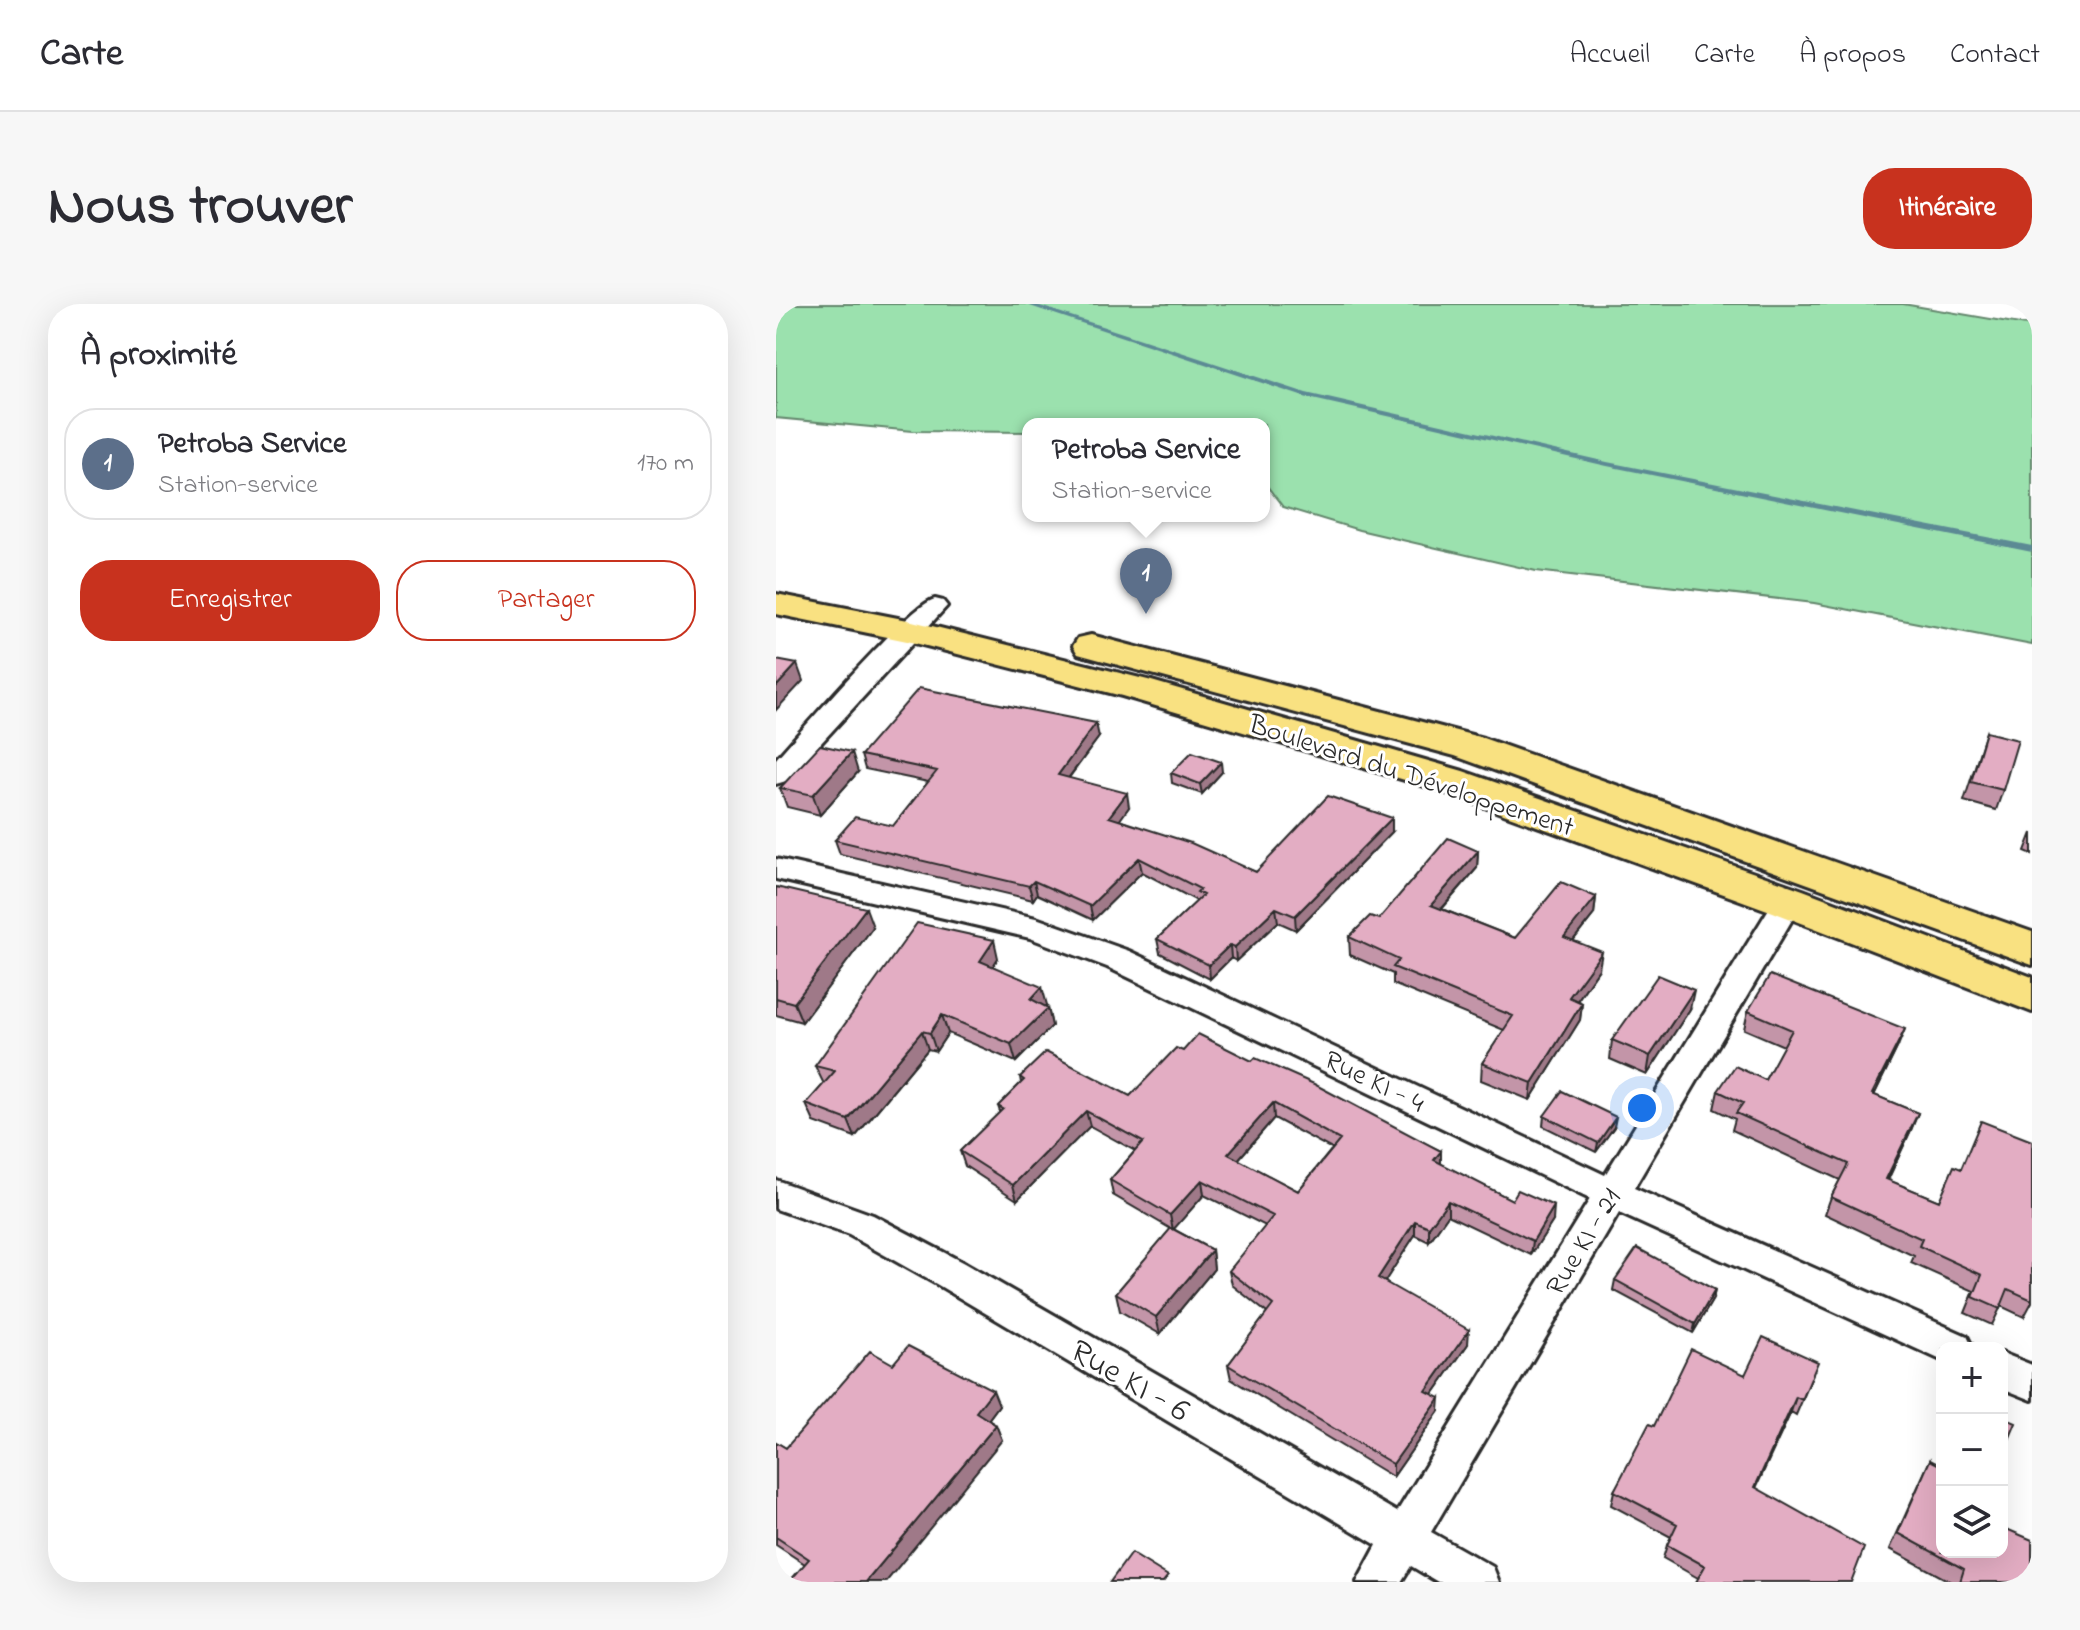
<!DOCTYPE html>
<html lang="fr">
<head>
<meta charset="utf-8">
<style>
	body { margin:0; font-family:"Indie Flower",sans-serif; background:#f7f7f7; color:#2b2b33 }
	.controls { position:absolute; right:24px; bottom:24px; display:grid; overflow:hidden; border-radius:16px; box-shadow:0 8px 32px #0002 }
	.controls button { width:72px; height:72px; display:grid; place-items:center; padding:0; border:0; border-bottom:2px solid #e1e1e2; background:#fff; color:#2b2b33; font:40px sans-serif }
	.you { position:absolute; left:866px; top:804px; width:28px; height:28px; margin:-20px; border:6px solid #fff; border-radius:50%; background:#1a73e8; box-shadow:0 0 0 12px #1a73e833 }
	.badge { display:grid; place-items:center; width:52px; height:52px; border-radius:50%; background:#c8321e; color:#fff; font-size:26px; font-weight:700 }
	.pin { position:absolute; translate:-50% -66px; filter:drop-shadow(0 2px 4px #0008) }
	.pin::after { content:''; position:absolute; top:42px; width:28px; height:24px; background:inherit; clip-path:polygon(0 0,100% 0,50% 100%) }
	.popup { position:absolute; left:246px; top:114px; width:248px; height:104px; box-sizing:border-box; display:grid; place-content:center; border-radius:16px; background:#fff; filter:drop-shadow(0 2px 6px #0005); font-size:26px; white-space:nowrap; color:#7c7c81 }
	.popup b { font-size:30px; color:#2b2b33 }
	.popup::after { content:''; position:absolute; left:50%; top:100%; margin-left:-16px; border:16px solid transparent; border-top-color:#fff }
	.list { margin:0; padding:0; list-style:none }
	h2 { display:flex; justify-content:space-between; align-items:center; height:104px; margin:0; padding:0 32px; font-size:34px }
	h2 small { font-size:26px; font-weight:400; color:#7c7c81 }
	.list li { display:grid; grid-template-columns:52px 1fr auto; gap:24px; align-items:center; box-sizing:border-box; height:112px; margin:0 16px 16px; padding:0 16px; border:2px solid #e1e1e2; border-radius:32px }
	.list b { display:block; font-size:30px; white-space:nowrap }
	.list p { margin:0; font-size:26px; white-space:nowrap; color:#7c7c81 }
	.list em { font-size:26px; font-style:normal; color:#7c7c81 }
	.actions { display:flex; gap:16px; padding:24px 32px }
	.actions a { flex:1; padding:18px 0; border:2px solid #c8321e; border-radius:32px; text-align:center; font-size:28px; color:#c8321e }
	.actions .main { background:#c8321e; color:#fff }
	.icon { flex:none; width:44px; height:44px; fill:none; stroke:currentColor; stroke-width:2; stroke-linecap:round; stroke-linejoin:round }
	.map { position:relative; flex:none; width:1256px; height:1278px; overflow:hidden; border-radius:32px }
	header { display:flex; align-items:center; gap:48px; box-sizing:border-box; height:112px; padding:0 40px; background:#fff; border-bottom:2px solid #e1e1e2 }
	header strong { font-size:38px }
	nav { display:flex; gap:44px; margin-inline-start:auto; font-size:28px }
	.intro { display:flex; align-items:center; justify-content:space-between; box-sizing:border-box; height:192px; padding:0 48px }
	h1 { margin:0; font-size:56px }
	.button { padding:20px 36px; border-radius:32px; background:#c8321e; color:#fff; font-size:28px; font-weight:700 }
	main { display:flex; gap:48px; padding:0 48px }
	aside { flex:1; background:#fff; border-radius:32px; box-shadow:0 8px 32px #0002 }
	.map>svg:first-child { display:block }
	.green { fill:#9be1ae; stroke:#63866c; stroke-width:2 }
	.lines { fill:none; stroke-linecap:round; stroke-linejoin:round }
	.stream { fill:#5c8a94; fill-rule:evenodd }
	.street-casing { stroke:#2b2b2b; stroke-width:6 }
	.highway-casing { stroke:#2b2b2b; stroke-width:6 }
	.street { fill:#fff; fill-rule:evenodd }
	.highway { fill:#f9e181; fill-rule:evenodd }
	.wall { fill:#c395a8; stroke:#2b2b2b; stroke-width:2; fill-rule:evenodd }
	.shaded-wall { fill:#9f7988; stroke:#2b2b2b; stroke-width:2 }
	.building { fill:#e3adc3; stroke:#2b2b2b; stroke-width:2; fill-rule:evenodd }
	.labels { text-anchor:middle; stroke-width:6; stroke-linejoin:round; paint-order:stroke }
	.street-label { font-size:28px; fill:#2b2b2b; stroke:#fff }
	.near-street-label { font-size:34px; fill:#2b2b2b; stroke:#fff }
</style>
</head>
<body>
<header>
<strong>Carte</strong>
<nav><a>Accueil</a><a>Carte</a><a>À propos</a><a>Contact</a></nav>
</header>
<div class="intro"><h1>Nous trouver</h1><a class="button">Itinéraire</a></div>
<main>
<aside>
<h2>À proximité<small></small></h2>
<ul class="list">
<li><span class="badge" style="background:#5c6f8a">1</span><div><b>Petroba Service</b><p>Station-service</p></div><em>170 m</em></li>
</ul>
<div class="actions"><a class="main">Enregistrer</a><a>Partager</a></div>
</aside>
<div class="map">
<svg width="1256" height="1278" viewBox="0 0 1256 1278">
	<rect width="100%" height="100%" fill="#fff"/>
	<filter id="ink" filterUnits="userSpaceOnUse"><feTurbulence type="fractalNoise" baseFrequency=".0125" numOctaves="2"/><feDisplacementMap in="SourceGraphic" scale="16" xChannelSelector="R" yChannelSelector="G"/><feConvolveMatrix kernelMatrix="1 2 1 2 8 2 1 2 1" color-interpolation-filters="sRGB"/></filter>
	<g filter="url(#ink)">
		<path class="green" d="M0,0h1127l129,22v319l-218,-42 -278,-32 -177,-41 -76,-23 -19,-25v-58h-236v8l-115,-1 -137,-13z"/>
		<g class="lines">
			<path class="stream" d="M248,0h10l272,89 301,69 425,84v6l-425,-86 -303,-69z"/>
			<g class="street-casing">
				<path id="street" d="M159,295l8,2 4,5 -161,175 -10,3v-25c26,-28 133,-154 159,-160z
					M0,555l260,59 93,33 476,224 173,-281 10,-3 10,3 5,7 -169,287 333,148 6,12h-31l-1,12 -322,-147 -188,319 62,35 6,15h-61l-27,-16 -10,16h-44l20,-37 -439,-260 -89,-50 -73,-26v-29l97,35 91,48 433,249 193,-313 -483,-232 -77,-29 -254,-59z
					M1226,1049l30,12v35l-30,-12z"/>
			</g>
			<g class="highway-casing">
				<path id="highway" d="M0,290l132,26 240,60 315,91 340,119 229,87v35l-259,-100 -338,-123 -313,-93 -215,-55 -131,-27z
					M315,331l392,103 549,194v33l-577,-209 -377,-102 -5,-8 5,-8z"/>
			</g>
			<use href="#street" class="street"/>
			<use href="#highway" class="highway"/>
		</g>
		<path class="wall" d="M1210,428l17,58 -7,20 -32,-9z
			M323,433l-30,41 60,29 -10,13 137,52 136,-40 -96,98 -18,-8 -42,39 -5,-3 -21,21 -50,-26 -3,-14 40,-38 -55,-29 -49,48 -56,-26 -4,6 -193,-46 -5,-14 58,-14 35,-44 -63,-13 -4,-14z
			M82,468l-38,43 -33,-8 -7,-19z
			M446,468l-20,22 -30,-11 -1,-10z
			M1256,529v21l-7,-3z
			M702,547l-1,17 -35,41 73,29 81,-41 -2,17 -21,27 26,28 -22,32 5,2 -2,17 -50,80 -49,-20 1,-17 22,-33 -111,-46v-10l-43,-19 -1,-18 30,-18z
			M0,583l97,40 -71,95 -26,-7z
			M222,654l-5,8 54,39 -2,1 3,2 4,18 -36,36 -68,-29 -12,18 -8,-2 -73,88 -41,-15 -8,-18 18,-20 -9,-18z
			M914,705l-43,66 -37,-16 2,-19z
			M972,707l150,35 -24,49 44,18 -7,17 -23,50 51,21 22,-32 71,-28v161l-8,15 -23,-11 -9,19 -27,-12 9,-22 -63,-28 3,-7 -89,-42 6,-17 9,-17 -108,-50 3,-11 -21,-10 4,-18 47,-11 19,-34 -40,-17z
			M407,747l69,10 189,90v13l112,57 -22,34 -83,-40 -19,27 -14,-7 -31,47 84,62 -35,50 6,17 -46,66 -162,-98 -3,-14 39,-52 -35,-28 -3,-14 37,-45 -62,-31 -31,34 39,21 2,19 -54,65 -40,-23 -4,-18 55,-64 -58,-34 -3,-15 25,-29 -45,-25 -73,74 -52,-34 -5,-15 40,-39 -2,-6 23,-23 -1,-6 110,19zM498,814l58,31 -34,42 -60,-31z
			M768,812l70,11 -18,25 -53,-26z
			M839,976l100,10 -2,9 -20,34 -80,-43z
			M117,1060l106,41 -11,15 8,5 6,15 -197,124 -29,-19v-103l10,6z
			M969,1071l67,2 -16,38 -5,-3 -35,76 -58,90 -35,-20 4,-13 4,-8 -60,-32 3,-14 40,-65z
			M1154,1156l12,92 90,30h-81l-61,-33z"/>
		<path class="shaded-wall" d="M21,360l6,17 -27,29v-23z
			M320,419l3,14 -39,52 -2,-14z
			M76,448l6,20 -38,43 -7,-20z
			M445,458l1,10 -20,22 -2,-10z
			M351,489l2,14 -17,24 -3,-14z
			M616,514v14l-96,98 -1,-14z
			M702,547l-1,17 -47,54 1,-17z
			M363,554l3,14 -49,48 -3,-14z
			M258,577l3,13 -4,6 -4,-14z
			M820,593l-2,17 -32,40 2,-17z
			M90,604l7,19 -71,95 -8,-19z
			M500,604l2,14 -42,39 -1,-14z
			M218,636l4,18 -13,21 -5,-18z
			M454,641l1,13 -21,21 -1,-14z
			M826,648l-3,17 -32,46 2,-18z
			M266,683l5,18 -11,12 -5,-18z
			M918,686l-4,19 -43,66 3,-19z
			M806,699l-2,17 -50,80 2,-17z
			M272,704l4,18 -36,36 -5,-18z
			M166,711l6,18 -12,18 -6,-18z
			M1129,725l-7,17 -32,66 6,-18z
			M146,727l6,18 -73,88 -7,-17z
			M497,799l1,15 -44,51 -2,-15z
			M310,807l4,15 -73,74 -4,-15z
			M1142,809l-7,17 -31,66 6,-17z
			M840,813l-2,10 -18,25 2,-9z
			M665,847v15l-7,-6z
			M426,876l2,15 -31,35 -3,-15z
			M672,897v14l-19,27v-15z
			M778,902l-1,15 -22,34 2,-14z
			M639,917v14l-37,57v-14z
			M436,946l2,19 -54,65 -4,-17z
			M939,986l-2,9 -20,34 2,-9z
			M693,1026l-1,14 -42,60v-13z
			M217,1086l6,15 -17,23 -6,-16z
			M1020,1093l-5,15 -42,89 6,-14z
			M664,1094l-1,13 -46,66v-13z
			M220,1121l6,15 -116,142h-20z"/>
		<path class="building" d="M0,356l21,4 -21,23z
			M143,384l177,35 -38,52 69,18 -18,24 82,26 65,29 72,-76 64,22 -97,98 -19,-8 -41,39 -5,-2 -21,20 -52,-26 46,-44 -6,-3 3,-3 -61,-31 -49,48 -56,-25 -5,5 -194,-46 20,-23 38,9 44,-55 -76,-16z
			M1210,428l32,8 -15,50 -32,-8z
			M44,441l32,7 -39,43 -33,-7z
			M416,448l29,10 -21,22 -29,-11z
			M672,534l30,13 -47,54 84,33 46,-56 35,15 -32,40 38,15 -33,45 13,6 -50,80 -50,-20 31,-47 -120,-49 6,-7 -50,-23 21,-21 9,3z
			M0,583l90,21 -72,95 -18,-5z
			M141,619l77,17 -14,21 62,26 -11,12 17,9 -37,36 -69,-29 -12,18 -8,-2 -74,89 -42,-16 29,-33 -20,-5z
			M882,671l36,15 -44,66 -38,-16z
			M994,671l135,54 -33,65 46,19 -32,66 53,22 15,-35 7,3 20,-48 51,20v159l-24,-11 -8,20 -27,-12 9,-22 -63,-29 3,-7 -91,-42 17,-33 -112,-51 7,-10 -25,-12 17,-25 30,14 27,-50 -44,-19z
			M422,730l54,27 3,-3 59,26 127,67 -7,9 78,40 6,-10 36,16 -21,35 -85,-40 -19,26 -14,-6 -37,57 91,52 -43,61 14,7 -47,66 -165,-99 45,-60 -44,-34 44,-55 -71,-36 -32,35 -60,-35 33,-38 -57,-31 -73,74 -53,-34 43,-42 -5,-3 26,-26 -4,-3 26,-25 84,44 46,-48 7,3zM497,799l67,37 -42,51 -70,-37z
			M786,787l54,26 -18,26 -54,-27z
			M395,924l41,22 -56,67 -40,-24z
			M861,944l78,42 -20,34 -80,-44z
			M987,1033l55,25 -16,38 -6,-3 -41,90 109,61 -13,34h-155l9,-16 -38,-21 10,-21 -63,-33 35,-67 5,2 37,-77 54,26z
			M132,1042l85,44 -17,22 20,13 -130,157h-77l20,-23 -33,-22v-95l10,6 84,-97 23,13z
			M1226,1113l14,6 -14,33z
			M1154,1156l12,6v86h60v-25l30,13v42h-72l4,-13 -66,-36z
			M355,1249l37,23 -5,6h-53z"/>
	</g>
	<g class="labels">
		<g class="street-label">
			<text transform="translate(636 470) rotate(18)" y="10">Boulevard du Développement</text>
			<text transform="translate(599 776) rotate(26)" y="10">Rue KI - 4</text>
			<text transform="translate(806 937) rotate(-59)" y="10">Rue KI - 21</text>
		</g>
		<g class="near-street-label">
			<text transform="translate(355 1075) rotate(30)" y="12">Rue KI - 6</text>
		</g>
	</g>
</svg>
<div class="controls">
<button>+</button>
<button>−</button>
<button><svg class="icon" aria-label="layers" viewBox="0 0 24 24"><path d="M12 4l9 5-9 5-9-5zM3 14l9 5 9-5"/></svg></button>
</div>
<div class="you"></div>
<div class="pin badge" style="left:370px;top:310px;background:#5c6f8a">1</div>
<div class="popup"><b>Petroba Service</b>Station-service</div>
</div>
</main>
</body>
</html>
